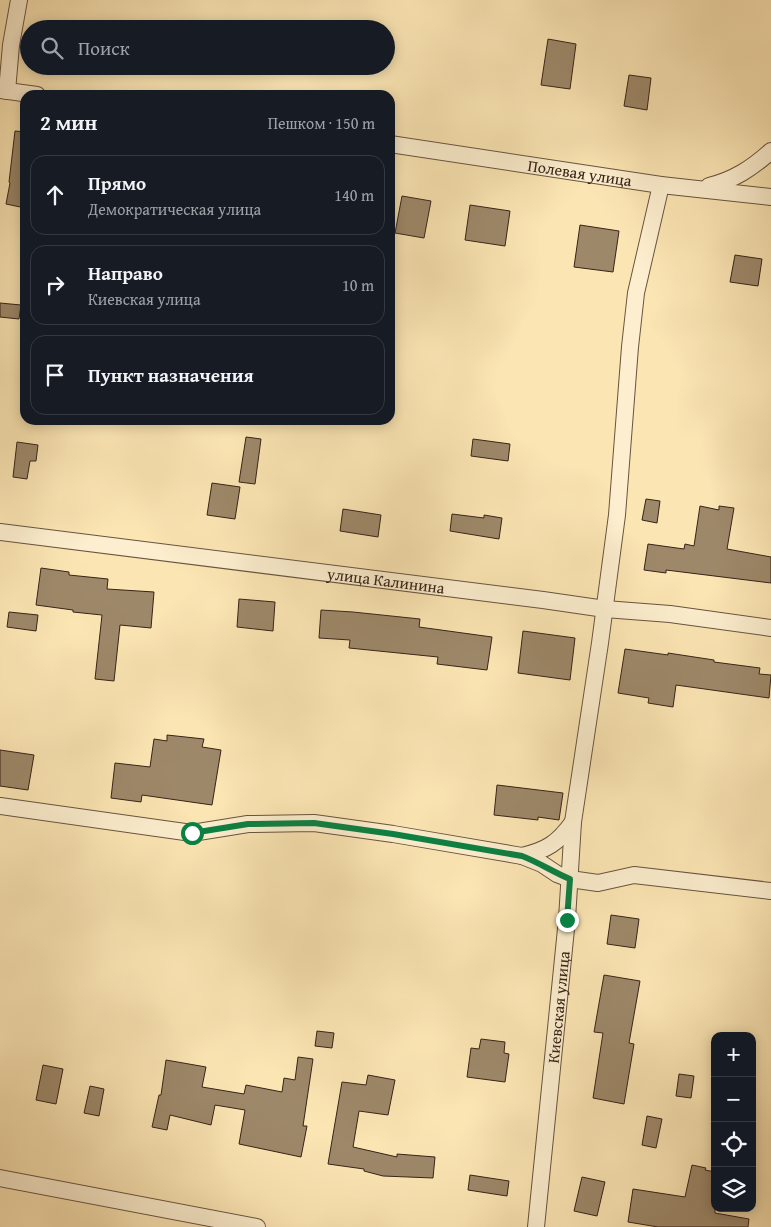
<!DOCTYPE html>
<html lang="ru">
<head>
<meta charset="utf-8">
<style>
	body { margin:0; font-family:"Gentium Book Plus",serif; background:#20242c; color:#f1f3f6 }
	.controls { position:absolute; right:15px; bottom:15px; display:grid; overflow:hidden; border-radius:10px; box-shadow:0 2px 12px #0003 }
	.controls button { width:45px; height:45px; display:grid; place-items:center; padding:0; border:0; border-bottom:1px solid #363941; background:#171b24; color:#f1f3f6; font:25px sans-serif }
	.stop { position:absolute; width:15px; height:15px; margin:-11px; border:4px solid #0b8043; border-radius:50%; background:#fff }
	.stop.end { background:#0b8043; border-color:#fff; box-shadow:0 1px 5px #0008 }
	.list { margin:0; padding:0; list-style:none }
	h2 { display:flex; justify-content:space-between; align-items:center; height:65px; margin:0; padding:0 20px; font-size:21px }
	h2 small { font-size:16px; font-weight:400; color:#9ea1a6 }
	.list li { display:grid; grid-template-columns:32px 1fr auto; gap:15px; align-items:center; box-sizing:border-box; height:80px; margin:0 10px 10px; padding:0 10px; border:1px solid #363941; border-radius:15px }
	.list b { display:block; font-size:19px; white-space:nowrap }
	.list p { margin:0; font-size:16px; white-space:nowrap; color:#9ea1a6 }
	.list em { font-size:16px; font-style:normal; color:#9ea1a6 }
	.icon { flex:none; width:28px; height:28px; fill:none; stroke:currentColor; stroke-width:2; stroke-linecap:round; stroke-linejoin:round }
	.map { position:relative; flex:none; width:771px; height:1227px; overflow:hidden }
	.search { position:absolute; background:#171b24; box-shadow:0 2px 12px #0003; left:20px; top:20px; width:375px; height:55px; display:flex; align-items:center; gap:12px; box-sizing:border-box; padding:0 18px; border-radius:28px; color:#9ea1a6; font-size:19px }
	.panel { position:absolute; background:#171b24; box-shadow:0 2px 12px #0003; left:20px; top:90px; width:375px; height:335px; border-radius:15px }
	.map>svg:first-child { display:block }
	.building { fill:#9d8869; stroke:#372319 }
	.lines { fill:none; stroke-linecap:round; stroke-linejoin:round }
	.street-casing { stroke:#685440; stroke-width:18 }
	.street { stroke:#fceece; stroke-width:16 }
	.route { stroke:#0b8043; stroke-width:6 }
	.labels { text-anchor:middle; stroke-width:5; stroke-linejoin:round; paint-order:stroke }
	.street-label { font-size:16px; fill:#372319; stroke:#fceece }
</style>
</head>
<body>
<div class="map">
<svg width="771" height="1227" viewBox="0 0 771 1227">
	<rect width="100%" height="100%" fill="#fbe5b3"/>
	<filter id="stains"><feTurbulence type="fractalNoise" baseFrequency=".004" numOctaves="4"/><feColorMatrix values="0 0 0 0 .2 0 0 0 0 .09 0 0 0 0 .02 0 0 0 .5 -.17"/></filter>
	<radialGradient id="worn" r=".72"><stop offset=".6" stop-color="#630" stop-opacity="0"/><stop offset="1" stop-color="#630" stop-opacity=".3"/></radialGradient>
	<path class="building" d="M548,39l28,5 -6,45 -29,-4z
		M629,75l22,3 -4,32 -23,-4z
		M15,131l10,1v76l-19,-4 4,-21 -1,-1z
		M402,196l29,5 -7,37 -29,-5z
		M470,205l40,6 -5,35 -40,-6z
		M580,225l39,6 -6,41 -39,-5z
		M735,255l27,4 -4,27 -28,-4z
		M0,303l21,2 -2,14 -19,-2z
		M246,437l15,2 -6,45 -16,-2z
		M473,439l37,5 -2,17 -37,-5z
		M17,442l21,3 -2,16h-6l-3,18 -14,-2z
		M212,483l28,4 -5,32 -28,-4z
		M646,499l14,2 -3,22 -15,-3z
		M700,506l19,4v-4l15,2 -7,41 44,8v26l-105,-13v3l-22,-3 4,-26 36,5 1,-5 9,2z
		M343,509l38,6 -3,22 -38,-6z
		M452,514l32,4v-3l18,3 -3,21 -49,-8z
		M41,568l28,4v3l39,4 -1,10 47,3 -3,36 -31,-3 -6,56 -19,-2 7,-64 -29,-3v-2l-37,-5z
		M239,599l36,3 -2,29 -36,-4z
		M321,610l32,2 67,7 -1,8 73,10 -5,33 -50,-6 1,-7 -89,-9 1,-8 -31,-2z
		M9,612l29,3 -2,16 -29,-4z
		M523,631l52,7 -5,42 -52,-7z
		M625,649l43,6v-2l46,7v2l46,6 -1,6 12,1 -2,23 -93,-13 -3,22 -25,-4 1,-5 -31,-5z
		M167,735l37,4 -2,8 19,3 -9,55 -70,-10 -1,7 -30,-4 4,-35 35,4 4,-28 13,2z
		M0,750l34,5 -6,35 -28,-4z
		M497,785l66,8 -4,27 -21,-3v3l-44,-5z
		M611,915l28,4 -4,29 -28,-4z
		M604,975l36,6 -11,62 5,1 -10,60 -31,-6 10,-65 -9,-1z
		M317,1031l17,2 -2,15 -17,-2z
		M481,1039l24,3 -1,11 5,1 -4,28 -38,-5 4,-29 8,1z
		M298,1057l15,2 -10,67h4l-6,31 -62,-13 6,-34 -30,-5 -4,20 -41,-10 -3,15 -15,-3 7,-32h2l5,-35 40,7 -4,20 42,7 2,-9 36,7 2,-14 11,2z
		M43,1065l20,4 -7,35 -20,-4z
		M679,1074l15,2 -3,22 -15,-2z
		M368,1075l27,5 -7,35 -29,-4 -6,36 44,10v-3l38,3 -2,21 -50,-2 -19,-5v-2l-36,-5 14,-82 24,3z
		M90,1086l14,3 -5,27 -15,-3z
		M647,1116l15,3 -6,29 -14,-3z
		M692,1165l14,3 -1,2 10,2v41l34,6 -1,8h-90l-30,-5 5,-33 52,8z
		M470,1175l39,6 -2,15 -39,-6z
		M582,1177l23,5 -8,34 -23,-5z"/>
	<g class="lines">
		<g class="street-casing">
			<g id="street">
				<path d="M0,90l37,5"/>
				<path d="M7,91l4,-46 8,-45"/>
				<path id="s1" d="M390,144l271,41 110,12"/>
				<path d="M709,186c25,-6 43,-18 62,-35"/>
				<path id="s2" d="M0,532l543,68 62,9 65,5 101,14"/>
				<path d="M0,806l192,27 56,-9 66,-1 79,11 129,22 20,8 15,10 13,5 28,4 36,-8 137,16"/>
				<path d="M522,856c25,-6 36,-13 51,-34"/>
				<path d="M0,1178l257,49"/>
				<path id="s3" d="M536,1227l31,-308 6,-97 27,-179 17,-128 13,-168 6,-54 25,-108"/>
			</g>
		</g>
		<use href="#street" class="street"/>
	</g>
	<g class="lines">
		<path class="route" d="M192,833l56,-9 66,-1 79,11 129,22c18,7 31,16 48,23l-3,41"/>
	</g>
	<g class="labels">
		<g class="street-label">
			<text dy="6" stroke="none"><textPath href="#s1" startOffset="192">Полевая улица</textPath></text>
			<text dy="6" stroke="none"><textPath href="#s2" startOffset="389">улица Калинина</textPath></text>
			<text dy="6" stroke="none"><textPath href="#s3" startOffset="221">Киевская улица</textPath></text>
		</g>
	</g>
	<rect width="100%" height="100%" filter="url(#stains)"/>
	<rect width="100%" height="100%" fill="url(#worn)"/>
</svg>
<div class="controls">
<button>+</button>
<button>−</button>
<button><svg class="icon" aria-label="locate" viewBox="0 0 24 24"><circle cx="12" cy="12" r="6"/><path d="M12 2v4M12 18v4M2 12h4M18 12h4"/></svg></button>
<button><svg class="icon" aria-label="layers" viewBox="0 0 24 24"><path d="M12 4l9 5-9 5-9-5zM3 14l9 5 9-5"/></svg></button>
</div>
<div class="stop" style="left:192px;top:833px"></div>
<div class="stop end" style="left:567px;top:920px"></div>
<div class="search"><svg class="icon" aria-label="search" viewBox="0 0 24 24"><circle cx="10" cy="10" r="6"/><path d="M15 15l6 6"/></svg>Поиск</div>
<section class="panel">
<h2>2 мин<small>Пешком · 150 m</small></h2>
<ul class="list">
<li><svg class="icon" aria-label="ahead" viewBox="0 0 24 24"><path d="M12 20V5M6 11l6-6 6 6"/></svg><div><b>Прямо</b><p>Демократическая улица</p></div><em>140 m</em></li>
<li><svg class="icon" aria-label="right" viewBox="0 0 24 24"><path d="M7 20v-9h11M14 6l5 5-5 5"/></svg><div><b>Направо</b><p>Киевская улица</p></div><em>10 m</em></li>
<li><svg class="icon" aria-label="arrive" viewBox="0 0 24 24"><path d="M6 21V4h12l-3 4 3 4H6"/></svg><div><b>Пункт назначения</b></div></li>
</ul>
</section>
</div>
</body>
</html>
